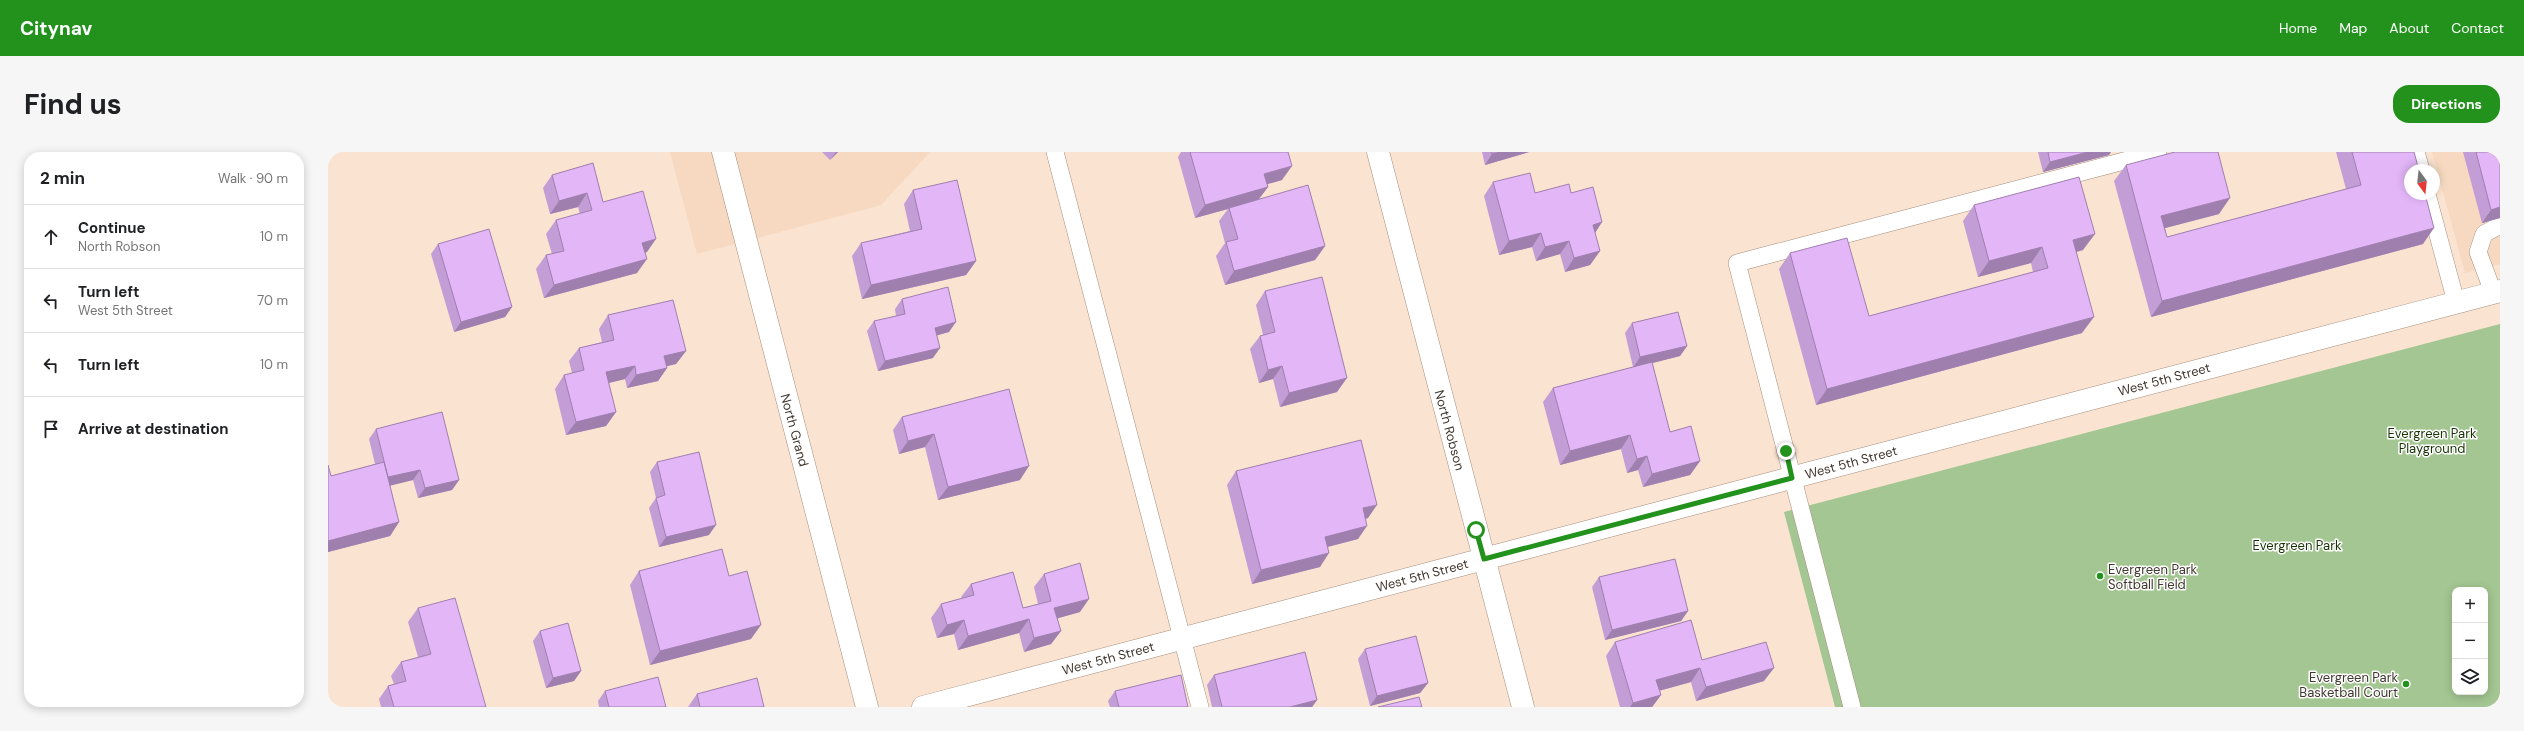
<!DOCTYPE html>
<html lang="en">
<head>
<meta charset="utf-8">
<style>
	body { margin:0; font-family:"DM Sans",sans-serif; background:#f6f6f6; color:#202124 }
	.controls { position:absolute; right:12px; bottom:12px; display:grid; overflow:hidden; border-radius:8px; box-shadow:0 2px 10px #0003 }
	.controls button { width:36px; height:36px; display:grid; place-items:center; padding:0; border:0; border-bottom:1px solid #e0e0e0; background:#fff; color:#202124; font:20px sans-serif }
	.compass { position:absolute; left:2076px; top:12px; width:36px; height:36px; border-radius:50%; background:#fff; box-shadow:0 2px 10px #0003; rotate:165deg }
	.stop { position:absolute; width:12px; height:12px; margin:-9px; border:3px solid #22921d; border-radius:50%; background:#fff }
	.stop.end { background:#22921d; border-color:#fff; box-shadow:0 1px 4px #0008 }
	.list { margin:0; padding:0; list-style:none }
	h2 { display:flex; justify-content:space-between; align-items:center; height:52px; margin:0; padding:0 16px; font-size:17px }
	h2 small { font-size:13px; font-weight:400; color:#757577 }
	.list li { display:grid; grid-template-columns:26px 1fr auto; gap:12px; align-items:center; box-sizing:border-box; height:64px; padding:0 16px; border-top:1px solid #e0e0e0 }
	.list b { display:block; font-size:15px; white-space:nowrap }
	.list p { margin:0; font-size:13px; white-space:nowrap; color:#757577 }
	.list em { font-size:13px; font-style:normal; color:#757577 }
	.icon { flex:none; width:22px; height:22px; fill:none; stroke:currentColor; stroke-width:2; stroke-linecap:round; stroke-linejoin:round }
	.map { position:relative; flex:none; width:2172px; height:555px; overflow:hidden; border-radius:16px }
	header { display:flex; align-items:center; gap:24px; box-sizing:border-box; height:56px; padding:0 20px; background:#22921d; color:#fff }
	header strong { font-size:19px }
	nav { display:flex; gap:22px; margin-inline-start:auto; font-size:14px }
	.intro { display:flex; align-items:center; justify-content:space-between; box-sizing:border-box; height:96px; padding:0 24px }
	h1 { margin:0; font-size:28px }
	.button { padding:10px 18px; border-radius:16px; background:#22921d; color:#fff; font-size:14px; font-weight:700 }
	main { display:flex; gap:24px; padding:0 24px }
	aside { flex:1; background:#fff; border-radius:16px; box-shadow:0 2px 10px #0003 }
	.map>svg:first-child { display:block }
	.built { fill:#f6d9c0 }
	.green { fill:#a3c692; fill-rule:evenodd }
	.lines { fill:none; stroke-linecap:round; stroke-linejoin:round }
	.service-casing { stroke:#a48e7d; stroke-width:18 }
	.minor-casing { stroke:#a48e7d; stroke-width:23 }
	.service { stroke:#fff; stroke-width:17 }
	.minor { stroke:#fff; stroke-width:22 }
	.wall { fill:#c39dd5 }
	.shaded-wall { fill:#9f7fae }
	.building { fill:#e3b6f8; stroke:#9f7fae }
	.route { stroke:#22921d; stroke-width:5 }
	.poi-dot { fill:#22921d; stroke:#fff; stroke-width:1.5 }
	.labels { text-anchor:middle; stroke-width:3; stroke-linejoin:round; paint-order:stroke }
	.street-label { font-size:13px; fill:#40372f; stroke:#fff }
	.park-label { font-size:13px; fill:#173304; stroke:#fff }
	.poi-label { font-size:13px; fill:#40372f; stroke:#fff; text-anchor:start }
</style>
</head>
<body>
<header>
<strong>Citynav</strong>
<nav><a>Home</a><a>Map</a><a>About</a><a>Contact</a></nav>
</header>
<div class="intro"><h1>Find us</h1><a class="button">Directions</a></div>
<main>
<aside>
<h2>2 min<small>Walk · 90 m</small></h2>
<ul class="list">
<li><svg class="icon" aria-label="ahead" viewBox="0 0 24 24"><path d="M12 20V5M6 11l6-6 6 6"/></svg><div><b>Continue</b><p>North Robson</p></div><em>10 m</em></li>
<li><svg class="icon" aria-label="left" viewBox="0 0 24 24"><path d="M17 20v-9H6M10 6l-5 5 5 5"/></svg><div><b>Turn left</b><p>West 5th Street</p></div><em>70 m</em></li>
<li><svg class="icon" aria-label="left" viewBox="0 0 24 24"><path d="M17 20v-9H6M10 6l-5 5 5 5"/></svg><div><b>Turn left</b></div><em>10 m</em></li>
<li><svg class="icon" aria-label="arrive" viewBox="0 0 24 24"><path d="M6 21V4h12l-3 4 3 4H6"/></svg><div><b>Arrive at destination</b></div></li>
</ul>
</aside>
<div class="map">
<svg width="2172" height="555" viewBox="0 0 2172 555">
	<rect width="100%" height="100%" fill="#fae3d0"/>
	<path class="built" d="M342,0h260l-49,53 -184,49z
		M2104,0h68v112l-35,9z"/>
	<path class="green" d="M2172,172v383h-665l-51,-195zM2127,438h30v102h-30z"/>
	<g class="lines">
		<g class="service-casing">
			<path id="service" d="M727,0l145,555
				M2088,0l5,18
				M2099,42l29,108
				M2165,140l-15,-40 6,-18 16,-9
				M1524,555l-115,-444 421,-111"/>
		</g>
		<g class="minor-casing">
			<path id="minor" d="M395,0l144,555
				M1050,0l145,555
				M595,555l1577,-416"/>
		</g>
		<use href="#service" class="service"/>
		<use href="#minor" class="minor"/>
	</g>
	<path class="wall" d="M494,0h16l-8,8z
		M853,0h107l-6,28 -15,4 1,3 -9,12 66,47 -10,14 -90,25 -9,-29 9,-13 -6,-22 9,-12 -33,9 -17,-61z
		M1154,0h47l-44,13z
		M1710,0h73l-2,3 -66,17z
		M2008,0h78l9,92 -272,73 -37,-136 12,-16 93,49 -54,14 2,9 179,-48z
		M2135,0h37v66l-18,5z
		M265,11l10,39 44,50 -2,1 -8,20 -93,25 -8,-29 10,-14 6,-1 -6,-20 10,-14 24,-6 -2,-7 -28,7 -7,-26 9,-13z
		M1165,30l42,11h36l31,29 -7,11 5,18 -10,14 -25,7 -5,-18 -24,7 -4,-14 -33,8 -15,-59z
		M585,38l63,71 -10,14 -104,24 -10,-43 9,-13 49,-12 -6,-27z
		M1646,53l109,45 -7,2 6,81 -266,72 -37,-136 11,-16 79,63 164,-44 -2,-9 -53,14 -15,-56z
		M110,92l74,63 -7,10 -51,15 -23,-78z
		M937,139l72,101 -57,15 -7,-28 -14,4 -9,-34 10,-13 3,-1 -7,-30z
		M574,147l47,33 -12,3 -4,23 -55,13 -11,-40 7,-10 22,-5 -1,-7z
		M280,163l78,36 -10,13 -9,2v2l-9,13 -31,7 -2,-9 -16,4 7,29 -10,14 -40,9 -11,-46 9,-14 8,-2 -3,-12 10,-13 23,-6 -3,-13z
		M1304,171l55,23 -7,10 -28,7 18,69 30,29 -10,14 -47,12 -5,-17 -11,3 -6,-24 -61,16 -17,-63 10,-14 80,-21 -8,-34z
		M574,265l118,63 -82,20 -13,-53 -26,7 -6,-24z
		M48,277l83,51 -7,10 -34,8 -5,-18 -23,5 9,37 -9,14 -62,16v-87l3,11 44,-12 -6,-25z
		M329,310l52,73 -50,12 -10,-39 7,-10 -6,-26z
		M908,319l132,47 -2,1 -8,20 -30,8 -8,20 -68,17 -25,-99z
		M311,419l90,5 22,63 -101,26 -20,-80z
		M716,422l36,38 -23,6 4,13 -10,13 -27,8 -5,-19 -61,17 -4,-16 -17,4 -6,-20 10,-14 21,-6 -1,-1 10,-13 52,24 15,-4 -4,-17z
		M1271,425l89,34 -7,10 -76,19 -13,-53z
		M90,456l68,99h-105l-2,-8 9,-13 6,-2 -3,-8 10,-14 17,-5 -10,-35z
		M212,479l41,40 -7,10 -28,7 -13,-47z
		M1287,490l87,18 62,21 -68,20 -5,-19 -32,9 2,4 -9,12h-32l-14,-51z
		M1037,497l63,34 -8,10 -50,13 -12,-47z
		M886,523l103,25 -5,7h-100l-5,-22z
		M277,539l61,16h-67l-1,-6z
		M787,539l73,16h-78l-2,-6z
		M369,542l67,13h-76z"/>
	<path class="shaded-wall" d="M508,0h2l-8,8z
		M1173,0h28l-44,13 7,-11z
		M1760,0h23l-2,3 -66,17 7,-10z
		M964,14l-10,14 -28,8 10,-14z
		M940,35l-10,13 -29,8 -1,1 -33,9 10,-13z
		M259,41l-9,14 -28,7 9,-13z
		M1902,46l-11,16 -69,18 11,-16z
		M2172,55v11l-18,5 9,-13z
		M1274,70l-9,14v-11z
		M2106,76l-11,16 -272,73 11,-16z
		M1213,81l-9,14 -33,8 10,-14z
		M1767,82l-12,16 -21,6 11,-16z
		M328,87l-9,13 -14,5 9,-14z
		M1241,89l-9,13 -24,7 9,-14z
		M997,94l-10,14 -90,25 9,-14z
		M1714,95l-11,16 -53,14 11,-16z
		M1272,99l-10,14 -25,7 9,-14z
		M319,107l-10,14 -93,25 10,-13z
		M648,109l-10,14 -104,24 9,-14z
		M184,155l-7,10 -51,15 7,-10z
		M1766,165l-12,16 -266,72 11,-16z
		M628,170l-7,10 -21,6 7,-10z
		M1359,194l-7,10 -47,12 7,-11z
		M612,196l-7,10 -55,13 7,-10z
		M358,199l-10,13 -21,5 9,-13z
		M307,214l-10,13 -29,7 10,-14z
		M954,214l-9,13 -14,4 9,-13z
		M339,216l-9,13 -31,7 9,-13z
		M1019,226l-10,14 -57,15 9,-14z
		M288,260l-10,14 -40,9 10,-13z
		M606,282l-9,13 -26,7 9,-13z
		M1302,283l-9,14 -61,16 10,-14z
		M1319,304l-9,14 -11,3 10,-14z
		M1372,309l-10,14 -47,12 9,-13z
		M701,314l-9,14 -82,20 10,-13z
		M92,318l-7,10 -32,8 7,-11z
		M131,328l-7,10 -34,8 7,-10z
		M1049,353l-9,13 -14,4 9,-14z
		M71,370l-9,14 -62,16v-11z
		M388,373l-7,10 -50,12 7,-10z
		M1039,374l-9,13 -43,11 10,-13z
		M1001,401l-9,14 -68,17 9,-14z
		M761,447l-9,13 -35,10 9,-14z
		M1360,459l-7,10 -76,19 7,-10z
		M701,467l-10,14 -61,17 10,-14z
		M636,468l-10,14 -17,4 10,-13z
		M433,473l-10,14 -101,26 10,-14z
		M733,479l-10,13 -27,8 10,-14z
		M1372,516l-9,14 -44,12 9,-14z
		M1446,516l-10,13 -68,20 10,-14z
		M253,519l-7,10 -28,7 7,-10z
		M1100,531l-8,10 -50,13 7,-10z
		M1333,543l-9,12h-22l3,-4z
		M989,548l-5,7h-22z"/>
	<path class="building" d="M862,0h98l4,14 -28,8 4,13 -63,18z
		M1163,0h10l-9,2z
		M1720,0h40l-38,10z
		M1847,0h43l12,46 -69,18 6,21 194,-52 -9,-33h62l5,18h-9v24h15l9,34 -272,73 -36,-136z
		M2148,0h24v55l-9,3z
		M265,11l10,39 40,-11 13,48 -14,4 5,16 -93,26 -8,-30 18,-4 -8,-31 36,-10 -5,-17 -28,8 -7,-26z
		M1202,21l5,20 34,-9 2,9 22,-6 9,35 -9,3 7,26 -26,7 -5,-17 -24,6 -4,-14 -32,8 -16,-59z
		M1751,25l16,57 -22,6 21,77 -267,72 -37,-136 57,-15 22,78 179,-48 -6,-21 -53,14 -15,-56z
		M629,28l19,81 -105,24 -10,-42 61,-14 -9,-39z
		M980,33l17,61 -91,25 -8,-29 12,-3 -9,-31z
		M161,77l23,78 -51,15 -23,-78z
		M994,125l25,101 -58,15 -7,-27 -14,4 -8,-34 15,-4 -10,-41z
		M620,135l8,35 -21,6 5,20 -55,13 -11,-40 31,-7 -3,-15z
		M345,148l13,51 -22,5 3,12 -31,7 -1,-9 -29,6 10,40 -40,10 -12,-47 20,-5 -5,-22 35,-8 -6,-25z
		M1350,160l9,34 -47,11 -8,-34z
		M1324,210l18,70 21,-6 9,35 -48,13 -5,-18 -10,3 -7,-24 -60,16 -17,-63z
		M681,237l20,77 -81,21 -14,-53 -26,7 -6,-24z
		M114,260l17,68 -34,8 -5,-18 -32,7 -12,-48z
		M1033,288l16,65 -14,3 4,18 -42,11 4,16 -68,17 -25,-99z
		M371,300l17,73 -50,12 -10,-39 9,-3 -8,-33z
		M56,310l15,60 -71,19v-76l3,11z
		M394,397l7,27 18,-5 14,54 -101,26 -21,-80z
		M1347,407l13,52 -76,19 -13,-53z
		M752,411l9,36 -35,9 7,23 -27,7 -5,-19 -61,17 -4,-16 -17,5 -6,-21 33,-9 -3,-11 42,-12 10,36 28,-7 -7,-27z
		M127,446l31,109h-92l-6,-21 18,-5 -5,-19 30,-8 -13,-46z
		M1363,468l11,40 64,-18 8,26 -68,19 -6,-19 -44,12 5,15 -28,8 -18,-61z
		M240,471l13,48 -28,7 -13,-47z
		M1088,484l12,47 -51,13 -12,-47z
		M977,500l12,48 -27,7h-68l-8,-32z
		M853,523l7,32h-69l-4,-16z
		M330,525l8,30h-57l-4,-16z
		M429,526l7,29h-64l-3,-13z
		M1091,545l3,10h-44z"/>
	<g class="lines">
		<path class="route" d="M1148,378l8,29 308,-81 -6,-27"/>
	</g>
	<g class="poi-dot">
		<circle cx="1772" cy="424" r="4"/>
		<circle cx="2078" cy="532" r="4"/>
	</g>
	<g class="labels">
		<g class="street-label">
			<text transform="translate(1836 227) rotate(-15)" y="5">West 5th Street</text>
			<text transform="translate(467 278) rotate(75)" y="5">North Grand</text>
			<text transform="translate(1122 278) rotate(75)" y="5">North Robson</text>
			<text transform="translate(1523 310) rotate(-15)" y="5">West 5th Street</text>
			<text transform="translate(1094 423) rotate(-15)" y="5">West 5th Street</text>
			<text transform="translate(780 506) rotate(-15)" y="5">West 5th Street</text>
		</g>
		<g class="park-label">
			<text x="2104" y="286">Evergreen Park<tspan x="2104" dy="15">Playground</tspan></text>
			<text x="1969" y="398">Evergreen Park</text>
		</g>
		<g class="poi-label">
			<text x="1780" y="422">Evergreen Park<tspan x="1780" dy="15">Softball Field</tspan></text>
			<text x="2070" y="530" text-anchor="end">Evergreen Park<tspan x="2070" dy="15">Basketball Court</tspan></text>
		</g>
	</g>
</svg>
<div class="controls">
<button>+</button>
<button>−</button>
<button><svg class="icon" aria-label="layers" viewBox="0 0 24 24"><path d="M12 4l9 5-9 5-9-5zM3 14l9 5 9-5"/></svg></button>
</div>
<svg class="compass" viewBox="-18 -18 36 36"><path d="M0-13l5 13h-10z" fill="#e53935"/><path d="M0 13l5-13h-10z" fill="#757577"/></svg>
<div class="stop" style="left:1148px;top:378px"></div>
<div class="stop end" style="left:1458px;top:299px"></div>
</div>
</main>
</body>
</html>
